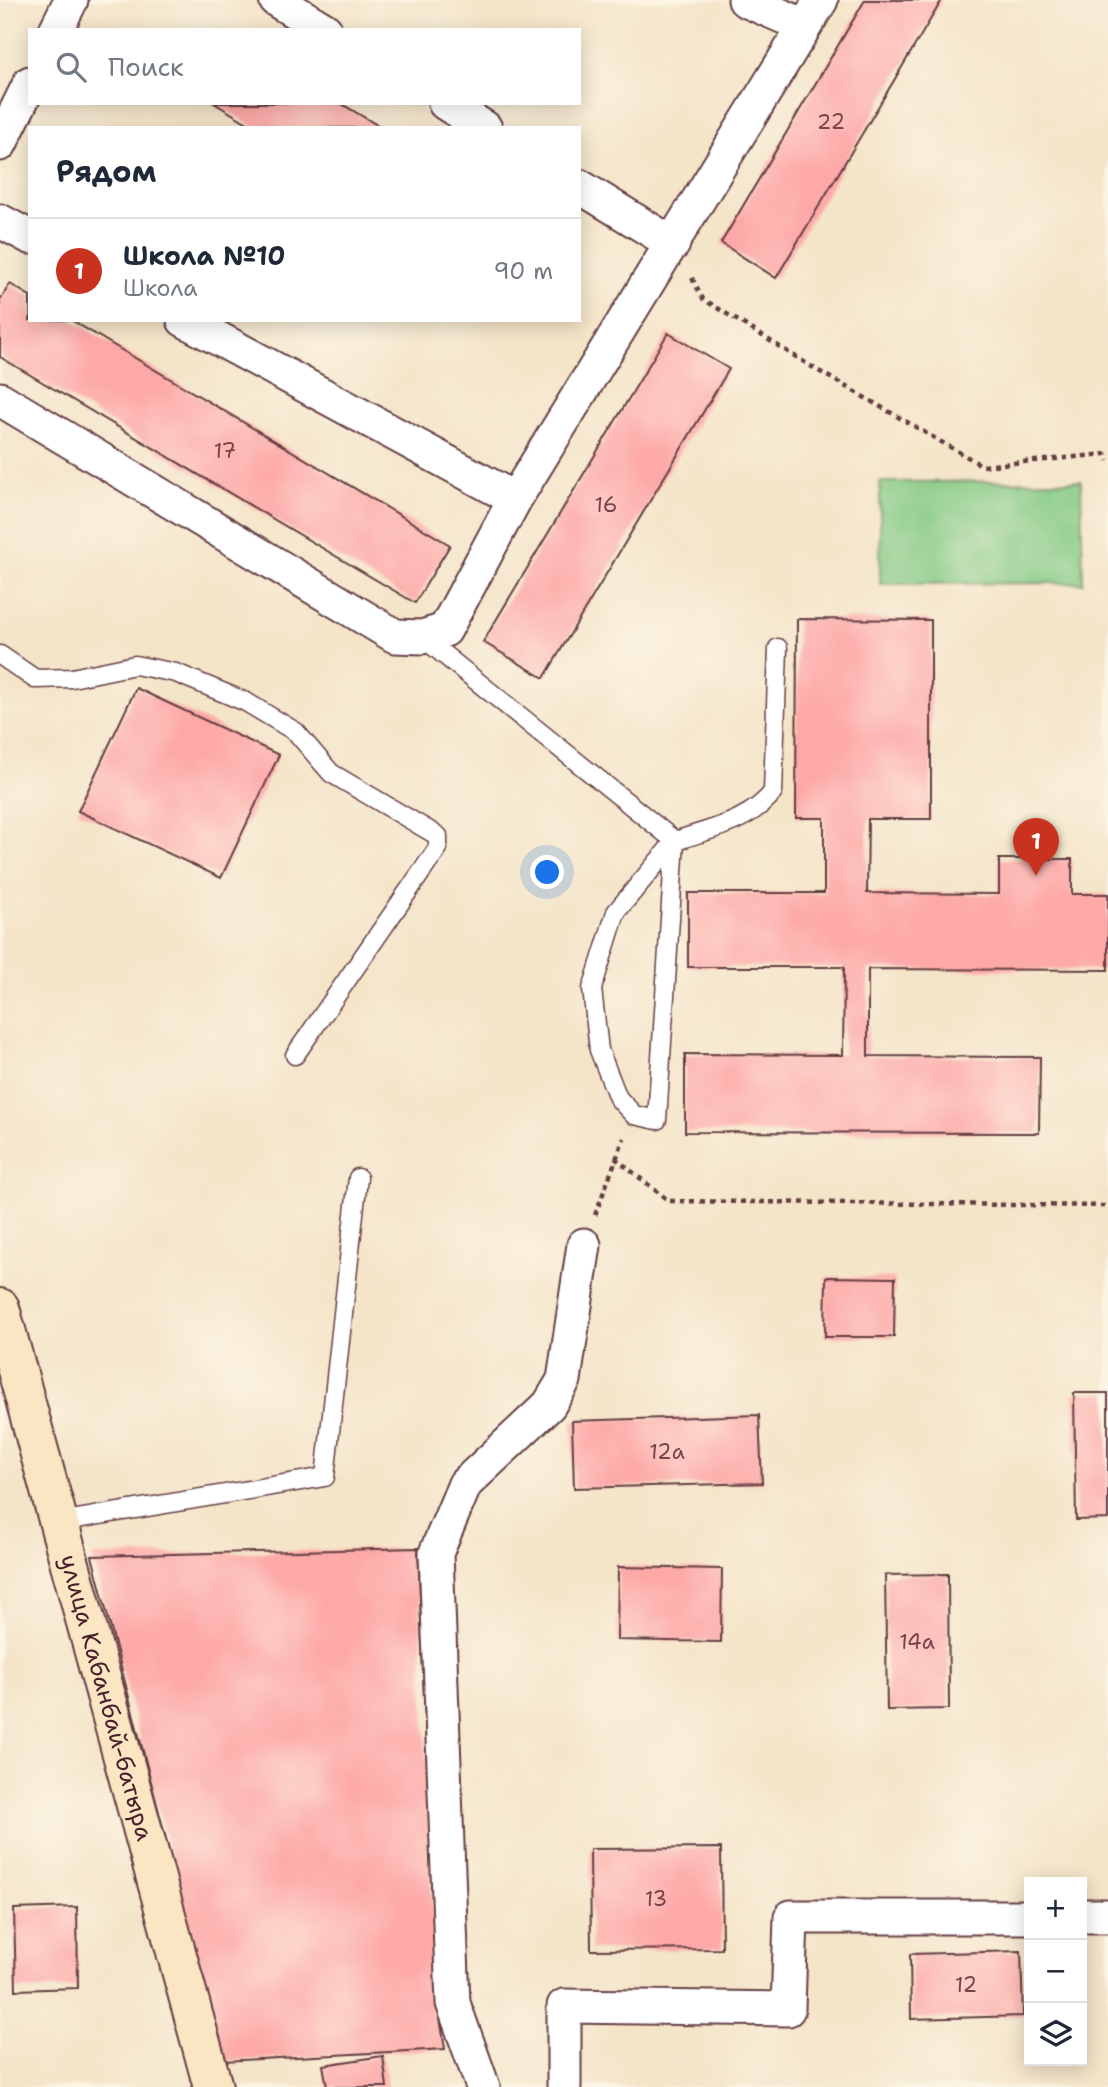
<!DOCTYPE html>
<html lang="ru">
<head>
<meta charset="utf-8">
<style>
	body { margin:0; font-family:"Shantell Sans",sans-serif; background:#f2f2f3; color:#1f2937 }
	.controls { position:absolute; right:21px; bottom:21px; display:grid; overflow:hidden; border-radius:0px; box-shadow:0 4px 18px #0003 }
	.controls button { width:63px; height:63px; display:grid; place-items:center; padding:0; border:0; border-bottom:2px solid #e0e1e3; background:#fff; color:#1f2937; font:35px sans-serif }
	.you { position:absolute; left:548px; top:873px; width:24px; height:24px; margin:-18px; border:5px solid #fff; border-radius:50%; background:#1a73e8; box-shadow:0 0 0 10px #1a73e833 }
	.badge { display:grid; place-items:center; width:46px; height:46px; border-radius:50%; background:#c8321e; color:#fff; font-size:23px; font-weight:700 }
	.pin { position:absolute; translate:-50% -58px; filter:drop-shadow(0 2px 4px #0008) }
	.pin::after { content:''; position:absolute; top:37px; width:24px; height:21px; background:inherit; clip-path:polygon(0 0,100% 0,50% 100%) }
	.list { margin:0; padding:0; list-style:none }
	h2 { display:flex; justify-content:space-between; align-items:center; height:91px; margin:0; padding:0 28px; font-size:30px }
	h2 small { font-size:23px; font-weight:400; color:#747a83 }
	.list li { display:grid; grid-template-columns:46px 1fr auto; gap:21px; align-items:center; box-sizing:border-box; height:105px; padding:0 28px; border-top:2px solid #e0e1e3 }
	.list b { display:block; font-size:26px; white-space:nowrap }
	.list p { margin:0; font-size:23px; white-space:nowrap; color:#747a83 }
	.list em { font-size:23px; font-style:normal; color:#747a83 }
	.icon { flex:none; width:38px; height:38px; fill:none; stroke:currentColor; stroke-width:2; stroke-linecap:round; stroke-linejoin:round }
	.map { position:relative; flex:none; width:1108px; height:2087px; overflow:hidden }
	.search { position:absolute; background:#fff; box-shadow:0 4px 18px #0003; left:28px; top:28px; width:553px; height:77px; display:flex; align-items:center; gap:18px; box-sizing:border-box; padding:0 24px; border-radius:0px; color:#747a83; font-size:26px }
	.panel { position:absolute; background:#fff; box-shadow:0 4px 18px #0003; left:28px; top:126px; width:553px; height:196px; border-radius:0px }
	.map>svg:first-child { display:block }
	.green { fill:#83c983; stroke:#667457; stroke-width:2 }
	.building { fill:#fda9a8 }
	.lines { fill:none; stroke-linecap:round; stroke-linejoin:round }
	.service-casing { stroke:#643d43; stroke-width:21 }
	.minor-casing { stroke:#643d43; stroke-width:37 }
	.secondary-casing { stroke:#643d43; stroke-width:42 }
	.path { stroke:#643d43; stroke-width:4.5; stroke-dasharray:5 5; stroke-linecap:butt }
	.service { stroke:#fff; stroke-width:18 }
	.minor { stroke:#fff; stroke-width:33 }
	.secondary { stroke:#fbe6c4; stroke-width:38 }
	.labels { text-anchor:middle; stroke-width:7; stroke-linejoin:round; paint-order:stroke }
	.number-label { font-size:21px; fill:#77424a }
	.street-label { font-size:24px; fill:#4a1f2b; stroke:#fcf5e5 }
</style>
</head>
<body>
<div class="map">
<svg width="1108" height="2087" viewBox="0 0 1108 2087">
	<rect width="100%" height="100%" fill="#fcf5e5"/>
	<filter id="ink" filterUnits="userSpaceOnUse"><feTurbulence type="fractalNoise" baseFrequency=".0143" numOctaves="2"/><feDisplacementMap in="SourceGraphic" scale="14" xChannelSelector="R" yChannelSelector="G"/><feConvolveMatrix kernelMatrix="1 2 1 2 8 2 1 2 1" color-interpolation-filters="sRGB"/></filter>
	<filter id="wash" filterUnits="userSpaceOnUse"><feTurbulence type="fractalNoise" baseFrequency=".00686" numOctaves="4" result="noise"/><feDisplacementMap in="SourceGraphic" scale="28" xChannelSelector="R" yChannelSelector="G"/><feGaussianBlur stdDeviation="1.57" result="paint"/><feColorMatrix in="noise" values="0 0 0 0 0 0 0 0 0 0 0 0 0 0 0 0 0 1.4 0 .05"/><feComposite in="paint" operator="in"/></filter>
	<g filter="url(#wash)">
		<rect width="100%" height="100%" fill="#f4e4c8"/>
		<path class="green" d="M1081,481l2,102 -203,1v-102z"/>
		<g id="blocks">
			<path class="building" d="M865,0h77l-166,278 -55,-35z
				M214,103h126l42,25h-126z
				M10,284l20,12v24h41l379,225 -35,58 -415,-246v-57z
				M668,333l61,36 -185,309 -61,-36z
				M797,619l134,1v199h-63l-1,74 132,1v-35h73v35h36v76l-240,-1v87l172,1 -1,76 -354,-1v-78l158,1 1,-88h-156v-74h136v-75h-28z
				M136,688l143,67 -58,123 -143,-67z
				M826,1277l69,1 -1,59h-69z
				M1074,1393h34v126l-32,1z
				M759,1415l3,68 -188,5 -2,-67z
				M418,1548l18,444 9,57 -221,12 -132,-505z
				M618,1567l104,2 -1,73 -104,-2z
				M948,1574l1,135 -62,1 -2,-135z
				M721,1848l1,101 -131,1 -1,-101z
				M77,1907l1,81 -62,2 -2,-81z
				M1021,1951l2,65 -112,3 -1,-65z
				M383,2056l4,31h-60l-4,-22z"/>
		</g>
	</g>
	<g filter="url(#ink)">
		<use href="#blocks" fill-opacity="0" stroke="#643d43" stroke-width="2"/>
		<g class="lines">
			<g class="service-casing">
				<path id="service" d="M422,637l253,204c35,-12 75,-19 98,-49l5,-144
					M0,655l35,24 37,-1 63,-13 41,8 70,29 50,30 35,41 107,63v12l-143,207
					M675,841l-18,279 -23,-5 -16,-17 -19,-48 -7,-61 24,-77z
					M59,1522l266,-45 33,-299"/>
			</g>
			<g class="minor-casing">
				<path id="minor" d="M276,0l49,30
					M745,0l60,26
					M56,30l15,-30
					M445,103l40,25
					M0,144l30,-61
					M579,186l94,58
					M0,221l30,16
					M184,320l331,179
					M0,399l395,237 27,1 23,-7 70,-131 306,-499
					M1082,1916h26
					M483,2087l-30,-84 -17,-450 29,-69 84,-79 15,-25 20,-135
					M564,2087v-81l224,3 3,-92h238"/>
			</g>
			<g class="secondary-casing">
				<g id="secondary">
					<path id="s1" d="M0,1308l213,779"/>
				</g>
			</g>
			<path class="path" d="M692,278l11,21 114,71 166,96 123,-12 2,7
				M615,1158l54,43 439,5
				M595,1215l29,-77"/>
			<use href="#service" class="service"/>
			<use href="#minor" class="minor"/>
			<use href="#secondary" class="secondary"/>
		</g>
	</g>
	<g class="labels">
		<g class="number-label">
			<text x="831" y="129">22</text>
			<text x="225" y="458">17</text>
			<text x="606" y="512">16</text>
			<text x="667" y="1459">12а</text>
			<text x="917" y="1649">14а</text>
			<text x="656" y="1906">13</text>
			<text x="966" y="1992">12</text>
		</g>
		<g class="street-label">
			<text dy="8" stroke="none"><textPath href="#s1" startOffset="404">улица Кабанбай-батыра</textPath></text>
		</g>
	</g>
</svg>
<div class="controls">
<button>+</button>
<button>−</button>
<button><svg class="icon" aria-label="layers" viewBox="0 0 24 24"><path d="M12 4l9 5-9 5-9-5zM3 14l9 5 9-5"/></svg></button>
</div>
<div class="you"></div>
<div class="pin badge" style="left:1036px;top:876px">1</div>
<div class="search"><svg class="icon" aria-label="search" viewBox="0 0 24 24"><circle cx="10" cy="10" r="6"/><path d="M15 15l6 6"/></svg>Поиск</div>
<section class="panel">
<h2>Рядом<small></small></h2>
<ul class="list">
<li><span class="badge">1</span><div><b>Школа №10</b><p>Школа</p></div><em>90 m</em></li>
</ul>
</section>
</div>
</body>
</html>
